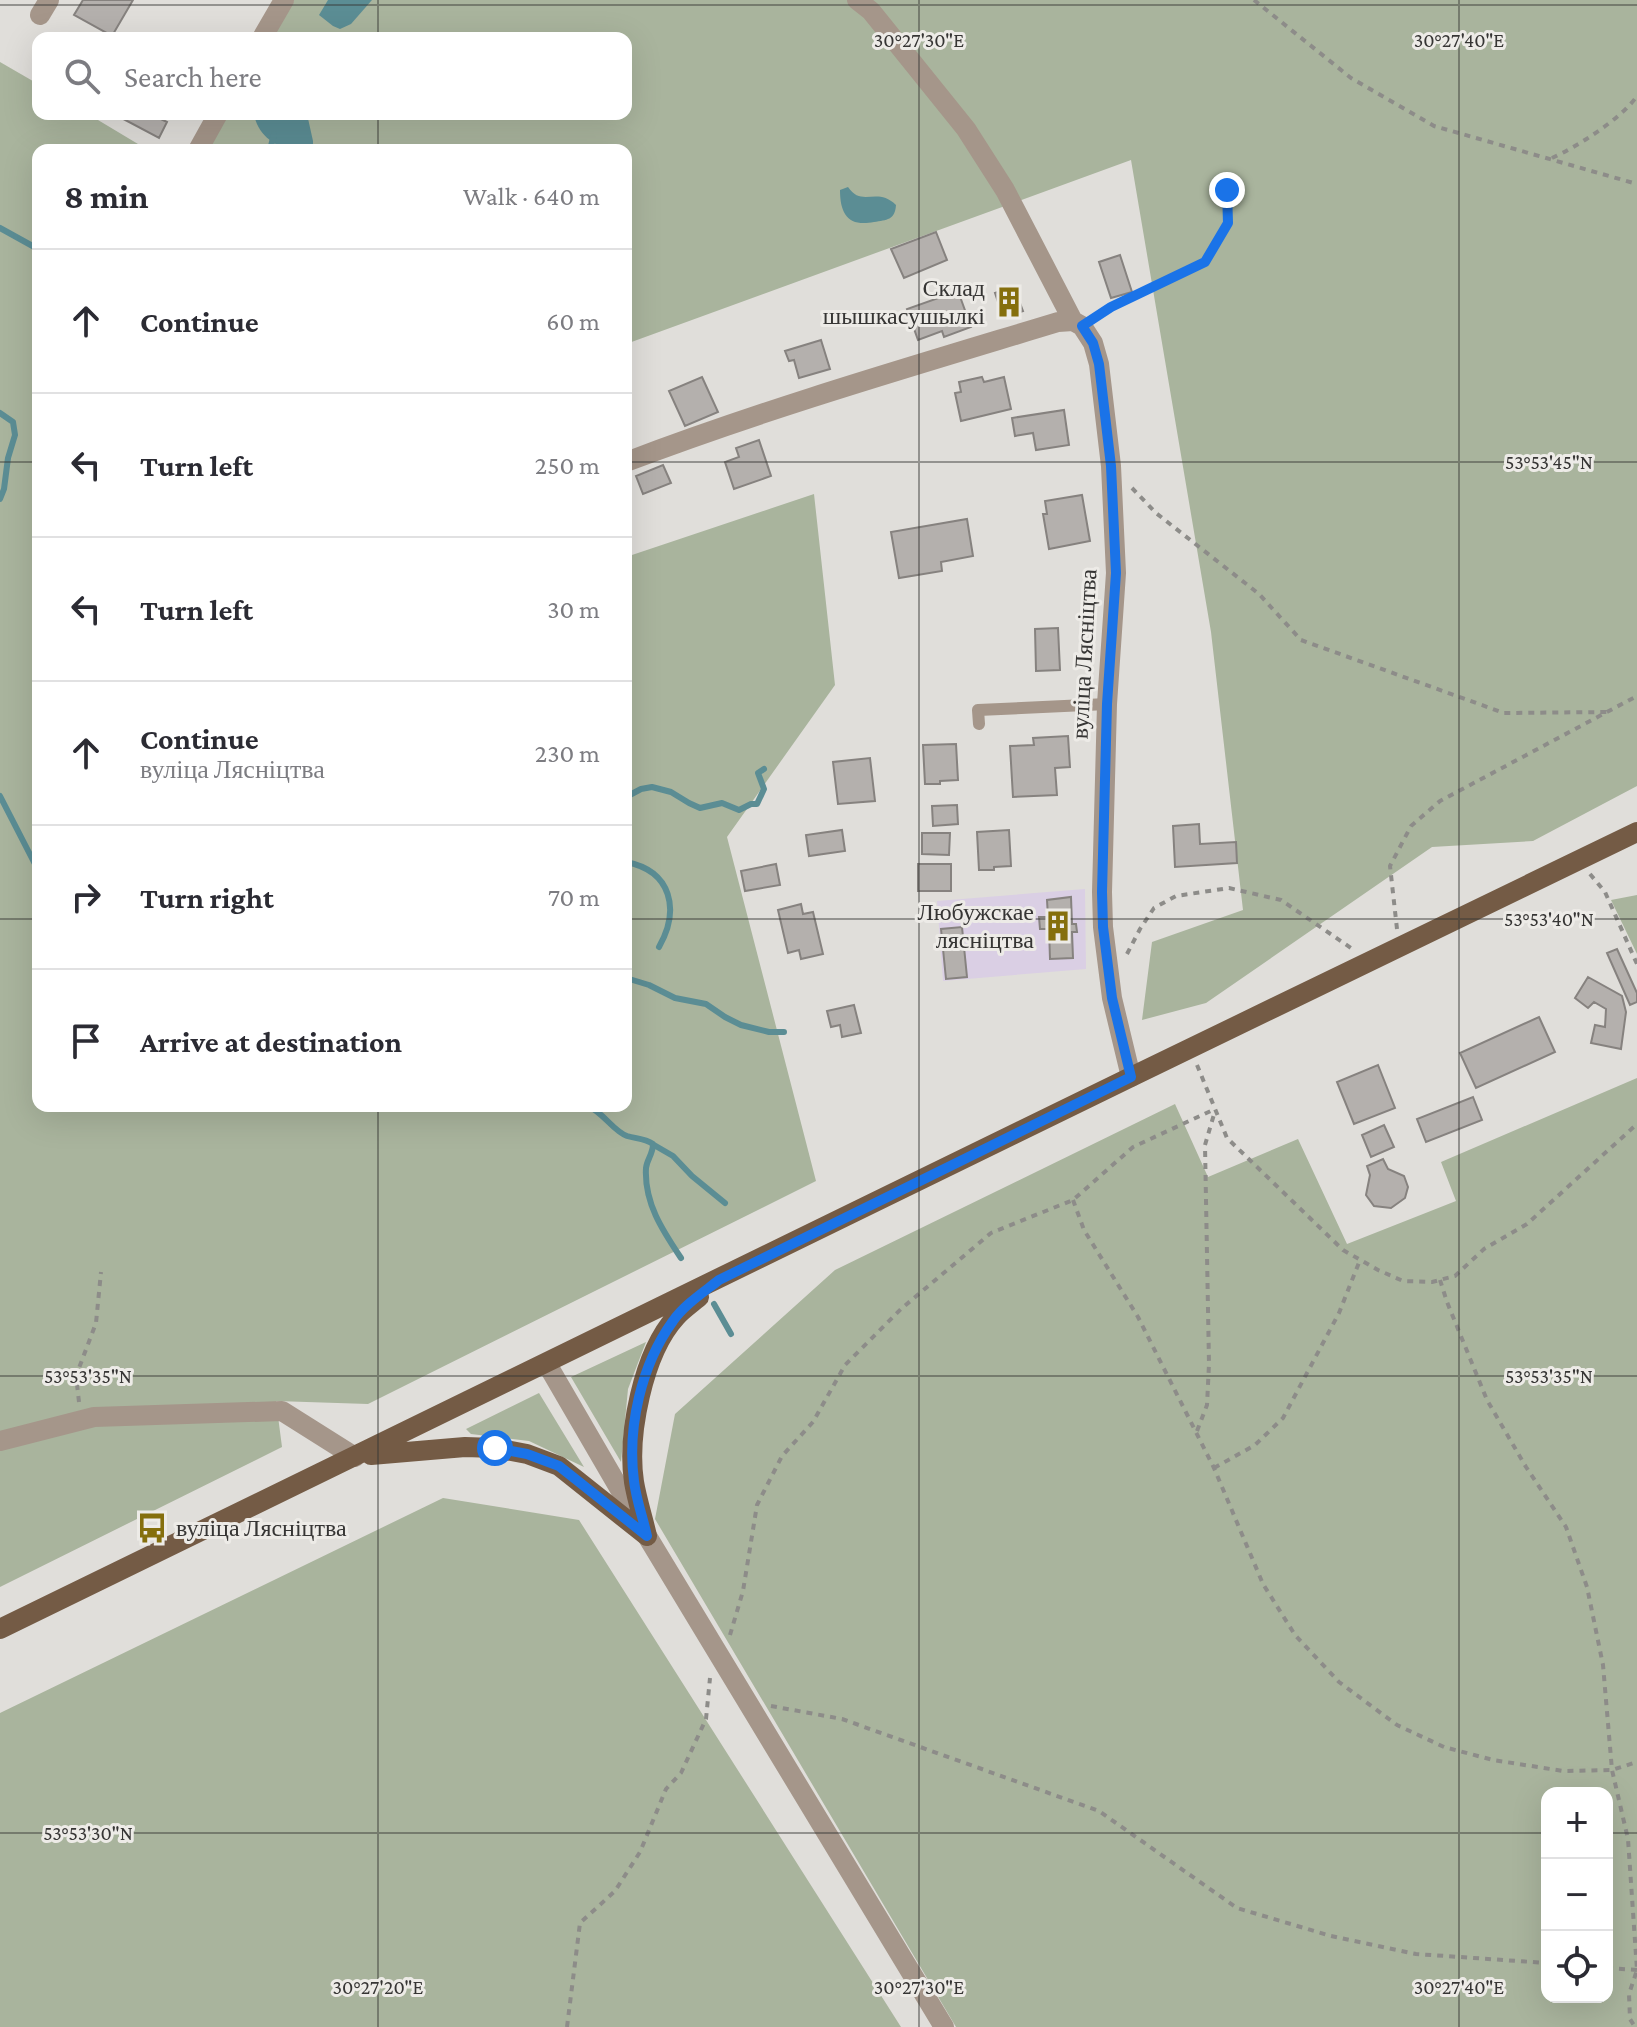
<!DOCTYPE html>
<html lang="en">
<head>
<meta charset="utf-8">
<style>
	body { margin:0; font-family:"Crimson Pro",serif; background:#f2f2f3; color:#2b2b33 }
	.controls { position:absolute; right:24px; bottom:24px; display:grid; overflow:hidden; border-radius:16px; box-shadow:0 8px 32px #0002 }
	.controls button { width:72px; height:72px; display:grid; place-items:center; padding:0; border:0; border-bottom:2px solid #e1e1e2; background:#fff; color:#2b2b33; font:40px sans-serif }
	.stop { position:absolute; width:24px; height:24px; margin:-18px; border:6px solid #1a73e8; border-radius:50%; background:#fff }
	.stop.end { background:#1a73e8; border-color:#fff; box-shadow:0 2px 8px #0008 }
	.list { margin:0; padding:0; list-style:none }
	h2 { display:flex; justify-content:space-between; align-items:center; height:104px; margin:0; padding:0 32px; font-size:34px }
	h2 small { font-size:26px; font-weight:400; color:#7c7c81 }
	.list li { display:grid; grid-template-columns:52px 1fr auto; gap:24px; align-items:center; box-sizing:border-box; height:144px; padding:0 32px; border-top:2px solid #e1e1e2 }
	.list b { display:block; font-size:30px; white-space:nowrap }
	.list p { margin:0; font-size:26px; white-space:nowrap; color:#7c7c81 }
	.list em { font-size:26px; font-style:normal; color:#7c7c81 }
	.icon { flex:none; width:44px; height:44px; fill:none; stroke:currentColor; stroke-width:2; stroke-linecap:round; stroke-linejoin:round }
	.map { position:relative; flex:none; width:1637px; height:2027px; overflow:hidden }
	.search { position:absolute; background:#fff; box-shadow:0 8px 32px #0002; left:32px; top:32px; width:600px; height:88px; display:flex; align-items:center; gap:20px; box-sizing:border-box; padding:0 28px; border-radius:16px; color:#7c7c81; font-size:30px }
	.panel { position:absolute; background:#fff; box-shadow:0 8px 32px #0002; left:32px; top:144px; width:600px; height:968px; border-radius:16px }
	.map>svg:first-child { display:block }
	.industrial { fill:#dacfe4 }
	.green { fill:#a9b49d; fill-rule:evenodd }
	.water { fill:#5b8d94 }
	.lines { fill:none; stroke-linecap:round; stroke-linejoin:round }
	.stream { stroke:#5b8d94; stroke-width:6 }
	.building { fill:#b4b0ad; stroke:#86827f; stroke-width:2 }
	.path { stroke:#8d8c89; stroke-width:4; stroke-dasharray:6 6; stroke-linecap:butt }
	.service { stroke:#a5968a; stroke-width:12 }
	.minor { stroke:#a5968a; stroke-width:20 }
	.tertiary { stroke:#a5968a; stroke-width:20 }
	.primary { stroke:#745b45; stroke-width:20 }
	.route { stroke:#1a73e8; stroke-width:10 }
	.ticks { fill:none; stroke:#363534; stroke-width:2; stroke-opacity:0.45 }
	.labels { text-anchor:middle; stroke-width:6; stroke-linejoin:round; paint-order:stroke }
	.poi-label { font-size:24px; fill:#363534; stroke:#edebe7; text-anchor:end }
	.street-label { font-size:24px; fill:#363534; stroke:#edebe7 }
	.ticks-label { font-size:20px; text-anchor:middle; fill:#363534; stroke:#edebe7; stroke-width:6; stroke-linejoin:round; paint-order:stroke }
</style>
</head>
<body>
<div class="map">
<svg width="1637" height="2027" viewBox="0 0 1637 2027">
	<rect width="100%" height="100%" fill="#e0deda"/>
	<path class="industrial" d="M1085,889l1,80 -143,12 -6,-80z"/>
	<path class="green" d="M294,0h1343v786l-104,55 -101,6 -226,156 -64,17 10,-78 91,-32 -32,-278 -80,-472 -505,184v-194h-418l20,-36h398v-76h-354z
		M0,62l38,22v30h50l60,36h-110v956h588v-549l188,-63 21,191 -108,152 89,344 -448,223 -92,-3 6,46 -282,140z
		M1637,895v59l-26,-54z
		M1637,1078v949h-681l-301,-508 20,-105 160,-144 340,-166 33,73 90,-38 49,105 109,-43 -15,-39zM1547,1793h60v204h-60z
		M646,1342l-18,47 -7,73 -50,-85z
		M539,1393l45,74 -55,-26 -58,-7 -5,-5z
		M443,1498l136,22 322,507h-901v-314z"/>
	<path class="water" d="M328,0h44l-21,24 -11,5 -7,-3 -14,-11z
		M254,114h53l6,27v9c-7,0 -15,1 -21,0 -19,-4 -35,-17 -38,-36z
		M848,187c14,21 29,-1 48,18 -1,15 -9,15 -22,17 -25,5 -34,-7 -34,-32z"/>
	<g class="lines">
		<path class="stream" d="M270,150l4,-16
			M0,228l38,21
			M0,413l13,9 2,13 -7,23 -4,31 -4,10
			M0,796l38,74
			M626,797l15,-8 11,-2 19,5 18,11 11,5 22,-5 17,7 12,-6h6l7,-15 -6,-16 6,-4
			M626,862c46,9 54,48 33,85
			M626,978l23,7 26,13 31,6 19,13 16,8 28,7h15
			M588,1106c16,7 25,25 39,30 10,3 17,2 26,8 0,10 -6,15 -7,24 -2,35 17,63 35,90
			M654,1145l19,11 19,20 33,27
			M714,1304l17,30"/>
	</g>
	<path class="building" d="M83,0h50l-21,36 -38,-21z
		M114,114h45l-2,3 10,5 -8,16z
		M936,232l11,28 -43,18 -13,-29z
		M1120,255l12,37 -21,6 -12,-36z
		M1014,287l9,24 -20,6 -8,-24z
		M958,291l13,36 -27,10 -2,-6 -24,9 -11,-31z
		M821,340l9,29 -31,9 -5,-18 -5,1 -4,-10z
		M702,377l16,35 -33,14 -16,-35z
		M982,377l2,5 20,-5 7,32 -50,12 -6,-28 6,-1 -2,-10z
		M1064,410l5,35 -33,5 -3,-17 -18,3 -3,-18z
		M759,440l12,36 -37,13 -9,-27 14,-5 -3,-9z
		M663,465l8,18 -28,11 -7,-18z
		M1082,495l8,46 -41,8 -6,-35h4l-2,-13z
		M967,519l6,37 -32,6 1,9 -43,7 -8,-46z
		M1058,628l2,42 -24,1 -1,-42z
		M1068,736l2,31 -15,1 2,27 -44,2 -3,-51 24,-1 -1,-7z
		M956,744l2,36 -18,1v3h-15l-2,-39z
		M870,758l5,43 -37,3 -5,-42z
		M957,805l1,19 -25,2 -1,-20z
		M1199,824l1,20 36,-2 1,21 -62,4 -2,-41z
		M842,830l3,21 -36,5 -3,-21z
		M1009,830l2,36 -17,1v3h-15l-2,-38z
		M922,833h28l-1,22 -27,-1z
		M776,864l4,21 -35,6 -4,-20z
		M918,864h33v27h-33z
		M1071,897l1,27h4l1,8h-5l1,26 -23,1 -1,-30h-9l-1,-12h9l-1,-17z
		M801,904l2,10 10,-2 10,42 -22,5 -2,-9 -11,3 -10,-43z
		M962,927l5,50 -21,2 -5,-50z
		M1617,949l20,44v9l-7,3 -23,-52z
		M1588,977l34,19 4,16 -5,37 -30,-6 4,-18 10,2 1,-18 -12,-7 -6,6 -13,-10z
		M854,1005l7,28 -19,4 -2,-12 -9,2 -4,-16z
		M1539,1017l16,35 -79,36 -16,-35z
		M1378,1065l17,43 -41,16 -17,-42z
		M1473,1097l9,23 -56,22 -9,-23z
		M1384,1125l10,22 -23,10 -9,-22z
		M1383,1159l5,10 16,7 4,11 -3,11 -14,10 -17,-2 -8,-11 4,-20 -3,-9z"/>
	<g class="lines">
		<path class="path" d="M1254,0l97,78 83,48 203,58
			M1552,158c26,-12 69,-39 85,-62
			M1097,316l14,-9 94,-45 23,-39 -1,-33
			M1132,488l24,25 103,81 42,46 203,73 104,-1
			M1590,874l15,18 32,72
			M1397,929l-7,-63 21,-40 29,-25 197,-105
			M1127,954l13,-25 14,-21 22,-12 53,-8 52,12 70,48
			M1197,1065l30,73 116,112 35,20 25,11 29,1 23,-6 29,-27 43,-25 110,-100
			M1073,1200l11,30 54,87 76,151 49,116 32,51 44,47 58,43 47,22 49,13 70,11 49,-1 25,-8
			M1440,1280l7,22 40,98 39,67 40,60 21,60 16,78 9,105 16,69 9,131 -8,24 1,25 5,8
			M79,1402l-3,-26 20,-53 5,-51
			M1197,1431l10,-26 2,-41 -4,-219 10,-34
			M1214,1468l41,-23 28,-27 56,-105 21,-53
			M730,1635l13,-44 14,-86 25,-49 31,-34 32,-57 56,-56 90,-76 82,-33 60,-53 82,-38
			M771,1706l71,13 257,92 138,97 94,28 85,18 131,9
			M1607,1968l30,2
			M567,2027l13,-104 35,-32 25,-39 26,-63 15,-16 25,-54 4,-41"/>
		<path class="service" d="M979,724l-1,-14 129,-6"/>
		<path class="minor" d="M857,0l14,11 95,118 39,61 68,131 9,5 11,17 6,21 12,102 5,107 -9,131 -5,188 1,35 9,71 19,79
			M40,15l9,-15
			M262,38l22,-38
			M198,150l20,-36
			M626,462c142,-54 287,-96 432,-140l15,-1
			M0,1441l94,-24 188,-6 73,46"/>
		<path class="tertiary" d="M547,1364l100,172 297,491"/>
		<path class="primary" d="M371,1455l94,-8 30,1 32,6 32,12 88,70
			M647,1536c-4,-18 -10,-36 -13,-54 -7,-47 9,-129 42,-165 6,-7 15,-13 23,-20
			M0,1629l1131,-552 506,-245"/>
	</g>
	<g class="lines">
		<path class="route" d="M495,1448l32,6 32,12 88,70c-4,-18 -11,-37 -13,-55 -7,-53 7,-116 39,-160 11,-16 31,-29 46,-41l412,-203 -19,-79 -9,-71 -1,-35 5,-188 9,-131 -5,-107 -12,-102 -6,-21 -11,-17 29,-19 94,-45 23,-39 -1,-33"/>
	</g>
	<path class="ticks" d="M378,0v38M919,0v2027M1459,0v2027M0,5h1637M378,114v36M0,462h38M626,462h1011M0,919h38M626,919h1011M378,1106v921M0,1376h1637M0,1833h1547M1607,1833h30"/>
	<defs>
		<g id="building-bare" transform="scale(2.4)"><path d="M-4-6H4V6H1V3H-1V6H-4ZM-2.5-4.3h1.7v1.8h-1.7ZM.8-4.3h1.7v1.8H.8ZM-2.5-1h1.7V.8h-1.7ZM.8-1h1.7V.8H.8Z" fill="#856f0d" stroke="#edebe7" stroke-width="2.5" paint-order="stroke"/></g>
		<g id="bus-bare" transform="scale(2.4)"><path d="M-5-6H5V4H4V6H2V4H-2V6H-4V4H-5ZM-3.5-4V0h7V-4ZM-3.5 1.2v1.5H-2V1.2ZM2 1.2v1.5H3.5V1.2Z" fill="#856f0d" stroke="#edebe7" stroke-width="2.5" paint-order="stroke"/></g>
	</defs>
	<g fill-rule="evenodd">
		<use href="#building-bare" x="1009" y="302"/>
		<use href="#building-bare" x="1058" y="926"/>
		<use href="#bus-bare" x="152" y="1528"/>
	</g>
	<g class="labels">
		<g class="poi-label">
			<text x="985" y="296">Склад<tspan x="985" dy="28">шышкасушылкі</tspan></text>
			<text x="1034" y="920">Любужскае<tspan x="1034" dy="28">лясніцтва</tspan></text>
			<text x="176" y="1536" text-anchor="start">вуліца Лясніцтва</text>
		</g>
		<g class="street-label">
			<text transform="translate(1084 654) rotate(-87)" y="8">вуліца Лясніцтва</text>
		</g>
	</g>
	<g class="ticks-label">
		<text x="919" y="47">30°27'30"E</text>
		<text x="1459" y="47">30°27'40"E</text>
		<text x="1549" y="469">53°53'45"N</text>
		<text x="1549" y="926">53°53'40"N</text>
		<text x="88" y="1383">53°53'35"N</text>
		<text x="1549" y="1383">53°53'35"N</text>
		<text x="88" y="1840">53°53'30"N</text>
		<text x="378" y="1994">30°27'20"E</text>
		<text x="919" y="1994">30°27'30"E</text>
		<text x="1459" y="1994">30°27'40"E</text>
	</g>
</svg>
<div class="controls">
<button>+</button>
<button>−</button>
<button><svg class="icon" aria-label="locate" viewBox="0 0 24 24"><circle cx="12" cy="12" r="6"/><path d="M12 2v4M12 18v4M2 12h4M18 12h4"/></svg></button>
</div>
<div class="stop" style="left:495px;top:1448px"></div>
<div class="stop end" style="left:1227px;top:190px"></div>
<div class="search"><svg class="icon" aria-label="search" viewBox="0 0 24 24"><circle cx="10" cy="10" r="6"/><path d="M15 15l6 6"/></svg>Search here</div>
<section class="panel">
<h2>8 min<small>Walk · 640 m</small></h2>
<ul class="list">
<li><svg class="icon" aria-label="ahead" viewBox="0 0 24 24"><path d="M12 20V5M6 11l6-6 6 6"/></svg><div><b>Continue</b></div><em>60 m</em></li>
<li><svg class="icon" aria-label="left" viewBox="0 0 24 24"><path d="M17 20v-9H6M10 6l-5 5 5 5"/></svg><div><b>Turn left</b></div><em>250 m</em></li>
<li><svg class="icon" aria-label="left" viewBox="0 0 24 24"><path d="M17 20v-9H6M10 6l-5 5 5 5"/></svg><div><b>Turn left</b></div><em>30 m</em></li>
<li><svg class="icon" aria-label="ahead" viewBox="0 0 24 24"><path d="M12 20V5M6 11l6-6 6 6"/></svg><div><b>Continue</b><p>вуліца Лясніцтва</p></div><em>230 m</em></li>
<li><svg class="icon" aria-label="right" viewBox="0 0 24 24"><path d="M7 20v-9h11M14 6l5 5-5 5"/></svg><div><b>Turn right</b></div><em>70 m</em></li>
<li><svg class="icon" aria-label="arrive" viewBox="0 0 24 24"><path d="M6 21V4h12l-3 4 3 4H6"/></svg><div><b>Arrive at destination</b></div></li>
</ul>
</section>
</div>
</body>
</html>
